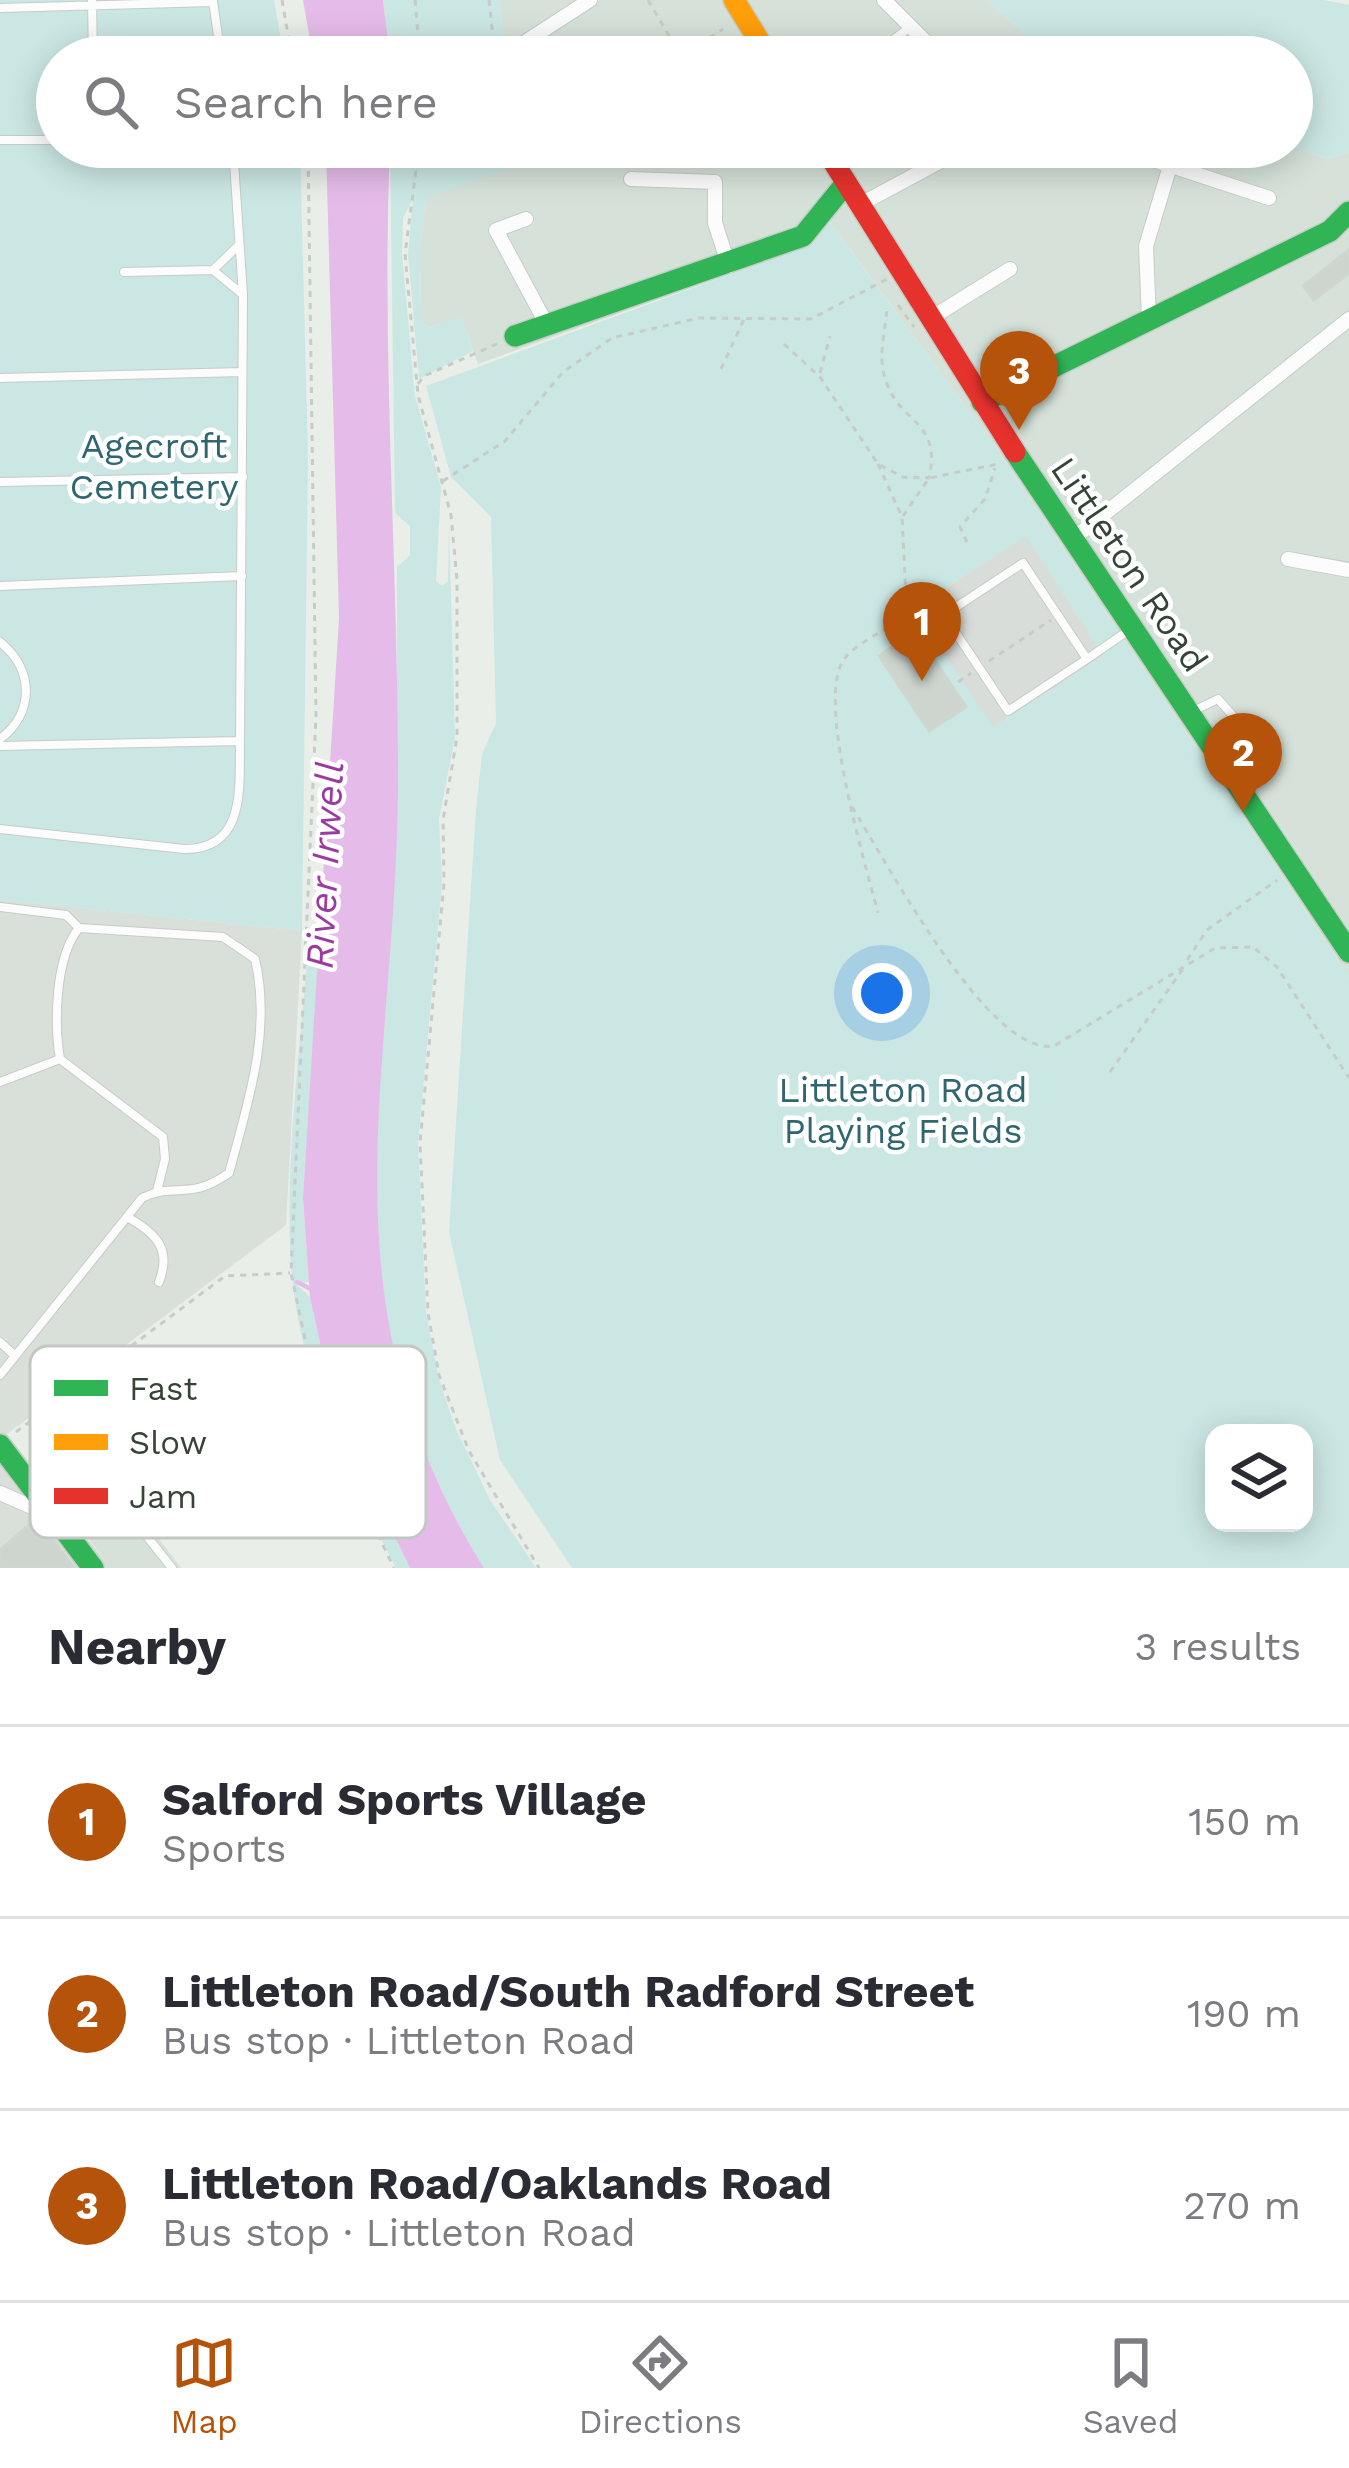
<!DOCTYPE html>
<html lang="en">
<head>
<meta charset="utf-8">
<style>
	body { margin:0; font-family:"Work Sans",sans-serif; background:#f2f2f3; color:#2b2b33 }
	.controls { position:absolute; right:36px; bottom:36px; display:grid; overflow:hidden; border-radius:24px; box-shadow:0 6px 30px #0003 }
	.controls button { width:108px; height:108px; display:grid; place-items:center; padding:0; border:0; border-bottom:3px solid #e1e1e2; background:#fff; color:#2b2b33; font:60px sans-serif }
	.you { position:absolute; left:882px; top:993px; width:42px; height:42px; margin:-30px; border:9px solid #fff; border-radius:50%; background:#1a73e8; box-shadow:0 0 0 18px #1a73e833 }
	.badge { display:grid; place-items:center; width:78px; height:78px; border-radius:50%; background:#b45309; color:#fff; font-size:39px; font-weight:700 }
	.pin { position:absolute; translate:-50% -99px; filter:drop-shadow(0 3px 6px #0008) }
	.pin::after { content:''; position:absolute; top:63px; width:42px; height:36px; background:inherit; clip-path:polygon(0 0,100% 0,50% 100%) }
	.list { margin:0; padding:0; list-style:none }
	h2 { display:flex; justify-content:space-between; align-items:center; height:156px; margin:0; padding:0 48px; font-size:51px }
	h2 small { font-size:39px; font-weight:400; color:#7c7c81 }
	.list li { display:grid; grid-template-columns:78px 1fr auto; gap:36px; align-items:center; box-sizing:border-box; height:192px; padding:0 48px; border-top:3px solid #e1e1e2 }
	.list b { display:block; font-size:45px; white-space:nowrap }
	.list p { margin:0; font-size:39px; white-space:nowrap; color:#7c7c81 }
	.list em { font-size:39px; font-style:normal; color:#7c7c81 }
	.icon { flex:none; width:66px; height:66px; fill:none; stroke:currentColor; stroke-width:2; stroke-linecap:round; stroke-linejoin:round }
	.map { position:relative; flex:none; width:1349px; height:1568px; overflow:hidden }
	.search { position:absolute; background:#fff; box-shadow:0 6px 30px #0003; left:36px; right:36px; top:36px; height:132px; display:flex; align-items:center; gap:30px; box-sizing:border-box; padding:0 42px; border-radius:66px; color:#7c7c81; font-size:45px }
	.sheet { height:732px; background:#fff }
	nav { display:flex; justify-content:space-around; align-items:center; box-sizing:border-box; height:168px; border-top:3px solid #e1e1e2; background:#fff; font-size:33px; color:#7c7c81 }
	nav a { display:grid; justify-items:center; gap:6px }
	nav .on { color:#b45309 }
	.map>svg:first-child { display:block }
	.residential { fill:#d6e2d9 }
	.industrial { fill:#d9dfd9 }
	.green { fill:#cbe7e4; fill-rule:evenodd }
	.parking { fill:#d9ddd9 }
	.water { fill:#e5bce9 }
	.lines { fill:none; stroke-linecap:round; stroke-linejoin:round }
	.stream { stroke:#e5bce9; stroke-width:4.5 }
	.building { fill:#ced5cf; stroke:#cfd6cf; stroke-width:3 }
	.lane-casing { stroke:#c6ccc7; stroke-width:10 }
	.street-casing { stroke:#c6ccc7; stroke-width:16 }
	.fast-casing { stroke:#c3cfc6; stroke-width:24 }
	.slow-casing { stroke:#c3cfc6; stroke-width:24 }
	.jam-casing { stroke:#c3cfc6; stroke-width:24 }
	.path { stroke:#c6ccc7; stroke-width:3; stroke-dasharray:6 6; stroke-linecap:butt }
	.lane { stroke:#fcfcfc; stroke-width:8 }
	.street { stroke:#fcfcfc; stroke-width:14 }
	.fast { stroke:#30b455; stroke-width:21 }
	.slow { stroke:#ff9f0a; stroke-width:21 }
	.jam { stroke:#e5322d; stroke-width:21 }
	.labels { text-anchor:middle; stroke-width:9; stroke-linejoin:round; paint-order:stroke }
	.park-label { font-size:36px; fill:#2f676f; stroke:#fff }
	.street-label { font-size:36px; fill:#364337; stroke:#fff }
	.water-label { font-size:39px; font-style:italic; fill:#9c3aa4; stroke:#fff }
	.key { fill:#fff; stroke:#c3c7c3; stroke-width:3 }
	.key-label { font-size:33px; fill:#364337 }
</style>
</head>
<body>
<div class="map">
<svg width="1349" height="1568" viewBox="0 0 1349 1568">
	<rect width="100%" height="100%" fill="#e9eee9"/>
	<path class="residential" d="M499,0h487l66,57h-535l-14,-27z
		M1292,146l36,13 21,-7v825l-351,-526 -169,-230 -22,25 -329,118 -17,-47 -33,11 -7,-8 -1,-75 6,-48 145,-50z
		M122,1490l59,78h-71l-35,-48z"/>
	<path class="industrial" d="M0,900l302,31 -16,294 -279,209 103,134h-110z"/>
	<path class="green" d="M0,0h274l10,57h-227v90h243l8,310 -6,474 -302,-31z
		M383,0h116l4,30 14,27h-127z
		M986,0h337l26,5v147l-21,7 -36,-13v-89h-240z
		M390,147h181l-145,51 -6,47 1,75 8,8 32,-12 12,35 -54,28 -11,-125 5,-56 -10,20 -1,36 13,142 26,91 -5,94 6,5 6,-5 1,-56 6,213 -16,81 3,64 -24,260 8,170 12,63 17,51 35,73 46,68h-52c-142,-229 -107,-410 -93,-663 7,-113 6,-225 6,-338l13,-12v-29l-15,-13z
		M828,220l170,231 351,526v591h-777l-72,-108 -51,-228 27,-423 6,-55 14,-31 -5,-206 -40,-40 -25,-91 381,-140zM1214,1433h90v90h-90z
		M310,927l11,1 -18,270 6,84 -13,2 14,13 26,118 74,153h-14c-46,-88 -88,-175 -102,-274 -14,-106 8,-258 16,-367z"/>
	<path class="parking" d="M1026,536l77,120 -110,71 -79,-118z"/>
	<path class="water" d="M303,0h80l7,57h-77z
		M326,147h64c-9,214 9,430 8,644 -3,291 -81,508 86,777h-74l-74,-153 -26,-118 -7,-99 36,-580z"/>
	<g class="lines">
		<path class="stream" d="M297,1282l16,8"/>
	</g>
	<path class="building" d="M1349,250v23l-35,27 -11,-14z
		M915,631l51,76 -37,24 -50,-75z
		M31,1523l13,5 30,40h-74v-18z"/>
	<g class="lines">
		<g class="lane-casing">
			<path id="lane" d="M92,0l1,57
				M213,1l8,56
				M0,8l213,-6
				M870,57l39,-29
				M0,140h57
				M213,270l29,24
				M124,272l89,-2 26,-25
				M0,378l242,-6
				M0,482l243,-5
				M1023,563l64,96 -79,52 -64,-96z
				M0,586l242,-10
				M0,642c34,27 35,71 0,97
				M1087,659l45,-31
				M1191,712l27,-13 16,18 3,15 -21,18
				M0,746l240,-5 3,-446 -10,-148
				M0,829l184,20c63,1 55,-63 56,-108
				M0,907l66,8 13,13
				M0,1082l60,-23
				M127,1217c29,16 45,32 32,65
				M0,1342l14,13
				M0,1375l142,-177c35,-17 45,4 87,-25 19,-70 43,-142 26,-214l-32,-22 -144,-9c-24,29 -25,95 -19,131l103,78 2,22 -8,32
				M119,1501l53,67"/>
		</g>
		<g class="street-casing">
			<path id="street" d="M884,0l57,57
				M519,46l71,-46
				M1114,147l155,51
				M631,179l84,3v41l14,43
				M859,205l108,-58
				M526,219l-30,11 51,95
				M931,318l79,-49
				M1149,320l-3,-74 24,-80
				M1073,539l276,-220
				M1288,559l61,11
				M0,1493l50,22
				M69,1536l49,-37"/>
		</g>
		<g class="fast-casing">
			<path id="fast" d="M515,336l288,-100 43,-53
				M982,402l348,-171 19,-19
				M1015,452l334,500
				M0,1445l93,123"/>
		</g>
		<g class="slow-casing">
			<path id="slow" d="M734,0l35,57"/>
		</g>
		<g class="jam-casing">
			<path id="jam" d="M824,147l191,305"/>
		</g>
		<path class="path" d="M282,0l10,57
			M415,0l5,57
			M489,0l5,46
			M648,0l33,56
			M479,57l15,-11 12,6
			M598,57l29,-17 12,17
			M679,57l44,-28
			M308,147l8,569 -25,557 31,146 72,149
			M419,147l-14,107 13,141 33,120 6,65v157l-14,83 1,63 -24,260 8,170 11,62 30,76 70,117
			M898,305l16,22
			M784,344l36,33 58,87 25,13 26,1c13,-59 -30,-53 -44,-100 -7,-23 0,-46 2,-69
			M721,369l24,-52
			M820,373l10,-37
			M418,384l6,-8 75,-33
			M878,464l24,53 5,100c-19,12 -48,24 -62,41 -31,37 21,208 33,255
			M443,481l62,-40 58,-69 49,-34 87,-20 112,1 76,-40
			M903,516l26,-38 69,-14
			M967,542l-7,-15 25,-28 10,-31
			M989,661l62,-41
			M958,682l13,-9
			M852,807c33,52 137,250 202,239l161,-98 38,-1 24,20 72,111
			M1187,960l20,-30 70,-50
			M1110,1072l73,-103
			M16,1432l209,-156 65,-3"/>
		<use href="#lane" class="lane"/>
		<use href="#street" class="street"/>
		<use href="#fast" class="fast"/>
		<use href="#slow" class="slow"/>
		<use href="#jam" class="jam"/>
	</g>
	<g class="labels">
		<g class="park-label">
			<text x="154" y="458">Agecroft<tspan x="154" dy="41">Cemetery</tspan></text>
			<text x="903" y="1102">Littleton Road<tspan x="903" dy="41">Playing Fields</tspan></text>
		</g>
		<g class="street-label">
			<text transform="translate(1130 564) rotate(56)" y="13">Littleton Road</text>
		</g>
		<g class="water-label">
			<text transform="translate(324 865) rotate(-87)" y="14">River Irwell</text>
		</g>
	</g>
	<rect x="30" y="1346" width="396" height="192" rx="18" class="key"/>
	<rect x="54" y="1380" width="54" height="16" fill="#30b455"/>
	<rect x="54" y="1434" width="54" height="16" fill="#ff9f0a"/>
	<rect x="54" y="1488" width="54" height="16" fill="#e5322d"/>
	<g class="key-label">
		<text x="129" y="1400">Fast</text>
		<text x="129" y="1454">Slow</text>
		<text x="129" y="1508">Jam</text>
	</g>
</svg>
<div class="controls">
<button><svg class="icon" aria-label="layers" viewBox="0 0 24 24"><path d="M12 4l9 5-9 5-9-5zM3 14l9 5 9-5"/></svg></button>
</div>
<div class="you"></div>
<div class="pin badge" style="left:922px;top:681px">1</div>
<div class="pin badge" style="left:1243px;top:812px">2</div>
<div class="pin badge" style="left:1019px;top:430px">3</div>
<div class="search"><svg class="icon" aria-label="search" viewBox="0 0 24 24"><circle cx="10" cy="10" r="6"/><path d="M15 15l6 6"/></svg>Search here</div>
</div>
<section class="sheet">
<h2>Nearby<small>3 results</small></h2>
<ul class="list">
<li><span class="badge">1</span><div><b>Salford Sports Village</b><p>Sports</p></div><em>150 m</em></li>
<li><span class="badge">2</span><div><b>Littleton Road/South Radford Street</b><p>Bus stop · Littleton Road</p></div><em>190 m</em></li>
<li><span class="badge">3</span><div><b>Littleton Road/Oaklands Road</b><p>Bus stop · Littleton Road</p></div><em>270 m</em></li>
</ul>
</section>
<nav>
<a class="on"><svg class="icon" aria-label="map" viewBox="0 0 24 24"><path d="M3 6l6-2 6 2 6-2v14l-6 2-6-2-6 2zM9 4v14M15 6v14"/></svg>Map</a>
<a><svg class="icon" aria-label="directions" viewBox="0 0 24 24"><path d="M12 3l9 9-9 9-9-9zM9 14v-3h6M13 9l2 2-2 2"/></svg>Directions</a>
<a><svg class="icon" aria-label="saved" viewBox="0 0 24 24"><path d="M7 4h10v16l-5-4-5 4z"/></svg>Saved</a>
</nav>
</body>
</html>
